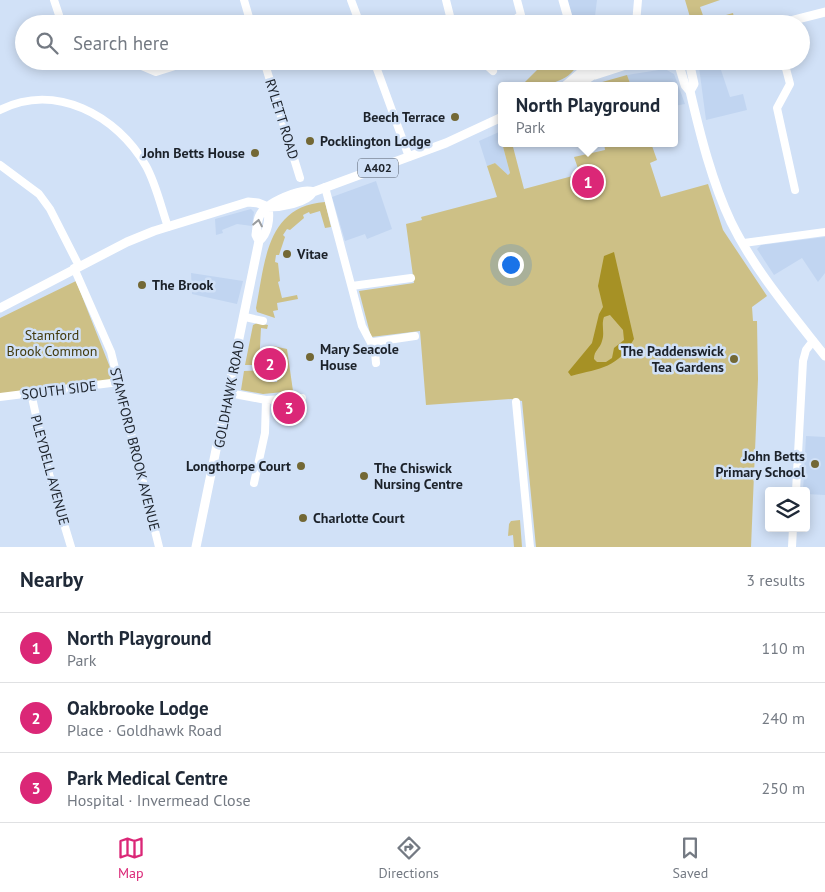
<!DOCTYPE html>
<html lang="en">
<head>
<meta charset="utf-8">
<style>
	body { margin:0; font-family:"PT Sans",sans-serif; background:#f6f6f7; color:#1f2937 }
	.controls { position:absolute; right:15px; bottom:15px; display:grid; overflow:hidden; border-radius:5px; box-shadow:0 2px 12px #0003 }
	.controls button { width:45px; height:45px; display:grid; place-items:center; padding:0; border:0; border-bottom:1px solid #e0e1e3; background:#fff; color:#1f2937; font:25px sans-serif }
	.you { position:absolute; left:510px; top:264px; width:18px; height:18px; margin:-12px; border:4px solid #fff; border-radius:50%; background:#1a73e8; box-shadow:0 0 0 8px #1a73e833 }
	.badge { display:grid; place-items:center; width:32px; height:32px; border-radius:50%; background:#db2777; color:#fff; font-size:16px; font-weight:700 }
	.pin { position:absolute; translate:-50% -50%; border:2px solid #fff; box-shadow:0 1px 5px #0006 }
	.popup { position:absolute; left:498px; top:82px; width:180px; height:65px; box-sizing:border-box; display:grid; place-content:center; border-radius:5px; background:#fff; filter:drop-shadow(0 1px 4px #0005); font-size:16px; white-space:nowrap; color:#747a83 }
	.popup b { font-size:19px; color:#1f2937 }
	.popup::after { content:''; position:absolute; left:50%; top:100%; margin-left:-10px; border:10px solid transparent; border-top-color:#fff }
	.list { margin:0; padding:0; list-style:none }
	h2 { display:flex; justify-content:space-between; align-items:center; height:65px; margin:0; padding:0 20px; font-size:21px }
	h2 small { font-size:16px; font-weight:400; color:#747a83 }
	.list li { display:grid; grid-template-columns:32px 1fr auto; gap:15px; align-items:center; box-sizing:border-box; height:70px; padding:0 20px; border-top:1px solid #e0e1e3 }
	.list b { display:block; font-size:19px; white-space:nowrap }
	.list p { margin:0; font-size:16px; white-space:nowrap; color:#747a83 }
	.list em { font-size:16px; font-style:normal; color:#747a83 }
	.icon { flex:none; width:28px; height:28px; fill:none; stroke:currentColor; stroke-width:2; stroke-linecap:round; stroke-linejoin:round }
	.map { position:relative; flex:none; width:825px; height:547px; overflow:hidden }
	.search { position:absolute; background:#fff; box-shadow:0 2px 12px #0003; left:15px; right:15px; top:15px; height:55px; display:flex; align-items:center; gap:12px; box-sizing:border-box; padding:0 18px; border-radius:28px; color:#747a83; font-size:19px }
	.sheet { height:275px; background:#fff }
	nav { display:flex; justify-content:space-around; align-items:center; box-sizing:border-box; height:70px; border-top:1px solid #e0e1e3; background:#fff; font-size:14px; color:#747a83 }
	nav a { display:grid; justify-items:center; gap:2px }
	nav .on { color:#db2777 }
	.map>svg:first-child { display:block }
	.built { fill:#c1d5f1 }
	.green { fill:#cdc086 }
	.water { fill:#a69125; fill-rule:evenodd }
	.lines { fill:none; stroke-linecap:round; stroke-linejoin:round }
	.minor { stroke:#fff; stroke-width:8 }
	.major { stroke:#fff; stroke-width:9 }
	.oneway { stroke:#999c9f }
	.poi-dot { fill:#736835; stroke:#d1e1f7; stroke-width:2 }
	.labels { text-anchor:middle; stroke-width:5; stroke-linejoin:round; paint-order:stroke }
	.shield { fill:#d1e1f7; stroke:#525b68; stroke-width:1 }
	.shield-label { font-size:12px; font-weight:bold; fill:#1c222a }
	.poi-label { font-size:14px; font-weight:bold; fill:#1c222a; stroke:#d1e1f7; text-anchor:start }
	.street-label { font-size:14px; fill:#1c222a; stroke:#d1e1f7 }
	.park-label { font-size:14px; fill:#423a0e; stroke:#d1e1f7 }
</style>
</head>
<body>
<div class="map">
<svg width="825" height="547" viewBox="0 0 825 547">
	<rect width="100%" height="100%" fill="#d1e1f7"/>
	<path class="built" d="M568,0h29l-3,24h-20z
		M701,61h17l12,36 13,-3 4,16 -41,10 -7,-53z
		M665,69l9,5 11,30 -11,2v-20h-43l-4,-11z
		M499,132l11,41 -2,2 -13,-12 -8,3 -8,-25z
		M376,181l16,48 -25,10 -2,-5 -20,7 -13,-44z
		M251,209l3,3 -2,14 -15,-2 -15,6 1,3 -7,2 -1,-16z
		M825,237v36l-7,9 -16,-24 -28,17 -17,-26 4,-4z
		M191,273l52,8 -6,23 -45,-10z
		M806,436l19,1v58l-19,-1v-3h-3z"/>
	<path class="green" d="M685,0h35l-20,7 5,14 28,-8 2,9 -3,2h-40z
		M546,61h30l1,3c-7,19 -35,22 -51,22l-2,-3z
		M627,75l4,11h-43z
		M502,143h10l12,46 56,-15 -6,-17 31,-7 -1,-7h47l6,17 -7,3 11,34 47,-13 15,46 44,66 -15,11 1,14h4l1,58 -7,168h-215l-14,-146 -11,-2 -85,6 -6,-74 -49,6 -12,-46 55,-8 -8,-59 16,-4 -1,-3 76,-20 -10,-31 8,-3 13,12 2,-2z
		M325,202l6,25 -6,1 -5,-17 -10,3 -1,-2 -6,3 1,3 -14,12 -3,-1 -4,6 2,2 -6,18h-3l-1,7 3,1 2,18 -2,1 4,16 15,-3 1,4 -21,4 1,7 -5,1 2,7 -18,-6 -1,-4c9,-45 10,-102 69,-106z
		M76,281l39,99 -115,14v-76z
		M257,323l11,2 -1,4 -6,-1 -2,37h-14l8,-40z
		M273,346l14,3 6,42 -30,3 -22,-4 3,-19 20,-1 4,2 -1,10h10l2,-31 -7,-1z
		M520,520l2,27h-8l-1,-12 -5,1 1,-12 2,-3z"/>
	<path class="water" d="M614,252l20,87c-16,29 -33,29 -63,37l-3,-4 24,-29 7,-29 4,-7 -5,-21 6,-30zM610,315l13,15 1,10 -10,8 -2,10 -6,4h-9l-3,-3c0,-9 6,-10 8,-18 3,-8 -1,-16 2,-24z"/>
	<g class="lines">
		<path class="minor" d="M54,0l8,24
			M244,0l7,24
			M351,0l9,24
			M446,0l6,24
			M509,24l12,-9 -4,-15
			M636,24l2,-24
			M130,61l26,11 35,-11
			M264,61l36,117
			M374,61l35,96
			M482,61l11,10
			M784,61l6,23 -13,24 18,82
			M0,110c55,-28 117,5 146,56 10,18 15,41 22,61
			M0,165l39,29 11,15 29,57
			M325,187l37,139 9,17 3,-1 2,21
			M744,243l81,-11
			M74,268l37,84 48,195
			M352,286l59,-8
			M245,317l18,4
			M374,342l41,-6
			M31,393l18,81 22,73
			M229,393l37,7 36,-2
			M0,397l119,-15
			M516,402l14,145
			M254,483l11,-50 1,-33
			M796,491l7,-130 3,-11 7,-9
			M792,547l1,-19"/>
		<path class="major" d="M563,0l7,24
			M778,24l47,-12
			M599,61l30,2 30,-2
			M661,61l22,5
			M689,61l5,23 -4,7
			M679,65l6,20 5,6c10,43 22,91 41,131 24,49 61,92 94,134
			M587,67l3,6 5,2 34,-11
			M566,85l18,-4 9,-6
			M565,86l19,-16 6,-9
			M268,207c13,0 38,-4 45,-15l133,-49 56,-26
			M259,241l-3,-6c1,-6 1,-15 4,-20 6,-12 42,-28 53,-23
			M0,308l127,-66 27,-11 94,-29 10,1 10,4
			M196,547l63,-306c9,-8 11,-22 9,-34"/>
	</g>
	<defs><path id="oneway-chevron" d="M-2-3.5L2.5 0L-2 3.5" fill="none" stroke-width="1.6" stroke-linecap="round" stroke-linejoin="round" transform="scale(1.25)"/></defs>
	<use class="oneway" href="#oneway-chevron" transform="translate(258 223) rotate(-79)"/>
	<g class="poi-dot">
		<circle cx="455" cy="117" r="5"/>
		<circle cx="310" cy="141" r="5"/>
		<circle cx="255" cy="153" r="5"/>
		<circle cx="287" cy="254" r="5"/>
		<circle cx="142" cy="285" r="5"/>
		<circle cx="310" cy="357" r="5"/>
		<circle cx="734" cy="359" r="5"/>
		<circle cx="815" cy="464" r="5"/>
		<circle cx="301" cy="466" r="5"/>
		<circle cx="364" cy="476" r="5"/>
		<circle cx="303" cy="518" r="5"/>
	</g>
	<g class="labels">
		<rect class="shield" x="358" y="158.5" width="40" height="19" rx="4"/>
		<g class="shield-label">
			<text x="378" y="172">A402</text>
		</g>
		<g class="poi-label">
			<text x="445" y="122" text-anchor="end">Beech Terrace</text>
			<text x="320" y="146">Pocklington Lodge</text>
			<text x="245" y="158" text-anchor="end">John Betts House</text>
			<text x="297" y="259">Vitae</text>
			<text x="152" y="290">The Brook</text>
			<text x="320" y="354">Mary Seacole<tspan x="320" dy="16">House</tspan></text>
			<text x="724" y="356" text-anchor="end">The Paddenswick<tspan x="724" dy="16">Tea Gardens</tspan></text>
			<text x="805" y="461" text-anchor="end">John Betts<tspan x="805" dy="16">Primary School</tspan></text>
			<text x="291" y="471" text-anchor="end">Longthorpe Court</text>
			<text x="374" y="473">The Chiswick<tspan x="374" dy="16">Nursing Centre</tspan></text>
			<text x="313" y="523">Charlotte Court</text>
		</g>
		<g class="street-label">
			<text transform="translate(282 119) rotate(73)" y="5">RYLETT ROAD</text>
			<text transform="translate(59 390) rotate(-7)" y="5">SOUTH SIDE</text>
			<text transform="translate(229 394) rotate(-79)" y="5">GOLDHAWK ROAD</text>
			<text transform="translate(135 449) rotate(76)" y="5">STAMFORD BROOK AVENUE</text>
			<text transform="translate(50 470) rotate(75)" y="5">PLEYDELL AVENUE</text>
		</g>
		<g class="park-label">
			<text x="52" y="340">Stamford<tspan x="52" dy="16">Brook Common</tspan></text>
		</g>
	</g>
</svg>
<div class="controls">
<button><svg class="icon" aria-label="layers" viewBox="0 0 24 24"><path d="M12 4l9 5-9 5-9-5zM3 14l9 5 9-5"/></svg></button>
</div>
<div class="you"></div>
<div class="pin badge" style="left:588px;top:182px">1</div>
<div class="popup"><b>North Playground</b>Park</div>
<div class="pin badge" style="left:270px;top:364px">2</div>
<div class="pin badge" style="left:289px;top:408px">3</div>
<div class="search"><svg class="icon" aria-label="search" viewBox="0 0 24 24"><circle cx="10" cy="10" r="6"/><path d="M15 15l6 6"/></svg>Search here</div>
</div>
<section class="sheet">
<h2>Nearby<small>3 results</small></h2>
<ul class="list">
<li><span class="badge">1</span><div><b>North Playground</b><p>Park</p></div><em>110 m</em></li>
<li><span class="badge">2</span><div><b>Oakbrooke Lodge</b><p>Place · Goldhawk Road</p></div><em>240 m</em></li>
<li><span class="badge">3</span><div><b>Park Medical Centre</b><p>Hospital · Invermead Close</p></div><em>250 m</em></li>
</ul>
</section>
<nav>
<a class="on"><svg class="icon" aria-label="map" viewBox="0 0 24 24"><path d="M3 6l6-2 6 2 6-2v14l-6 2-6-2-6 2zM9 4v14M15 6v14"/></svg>Map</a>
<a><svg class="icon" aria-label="directions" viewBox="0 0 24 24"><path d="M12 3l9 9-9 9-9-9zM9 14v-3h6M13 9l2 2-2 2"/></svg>Directions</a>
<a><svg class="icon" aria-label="saved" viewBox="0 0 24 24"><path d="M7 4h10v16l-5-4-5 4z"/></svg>Saved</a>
</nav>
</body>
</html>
